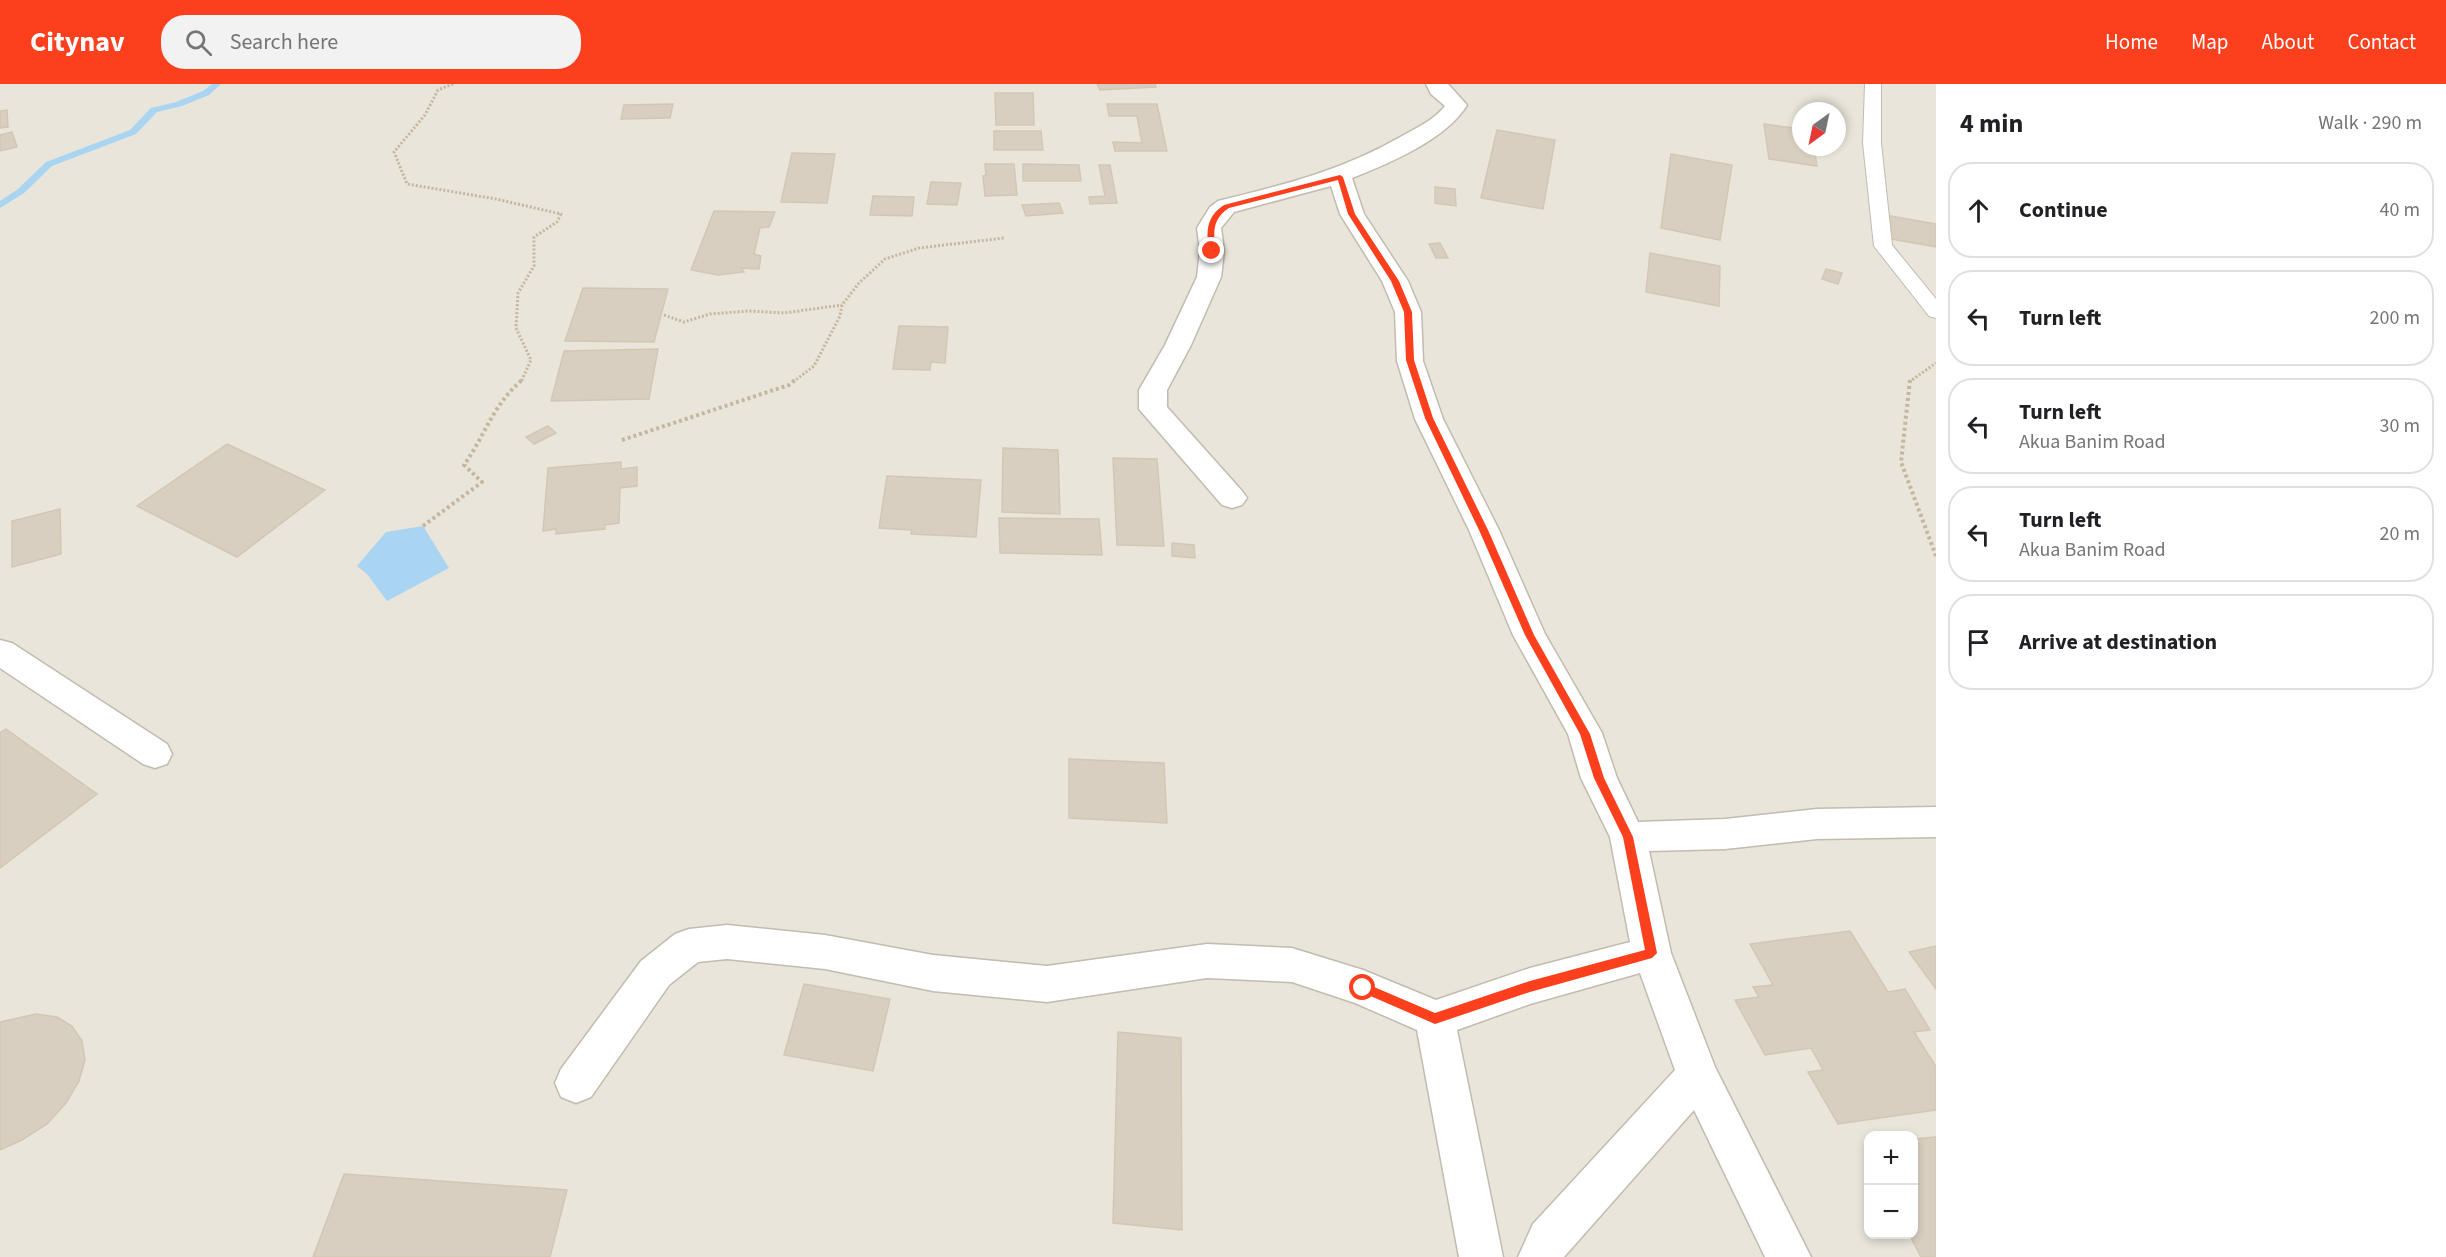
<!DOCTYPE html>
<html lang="en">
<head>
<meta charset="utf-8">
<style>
	body { margin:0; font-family:"Source Sans 3",sans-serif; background:#f2f2f2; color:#202124 }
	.controls { position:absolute; right:18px; bottom:18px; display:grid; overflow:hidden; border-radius:12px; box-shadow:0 3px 9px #0003 }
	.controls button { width:54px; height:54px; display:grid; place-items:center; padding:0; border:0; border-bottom:2px solid #e0e0e0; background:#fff; color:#202124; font:30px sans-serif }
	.compass { position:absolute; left:1792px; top:18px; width:54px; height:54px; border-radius:50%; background:#fff; box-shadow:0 3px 9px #0003; rotate:213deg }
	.stop { position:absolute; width:18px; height:18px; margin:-14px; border:4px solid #fc3f1d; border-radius:50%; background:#fff }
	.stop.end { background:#fc3f1d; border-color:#fff; box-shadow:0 2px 6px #0008 }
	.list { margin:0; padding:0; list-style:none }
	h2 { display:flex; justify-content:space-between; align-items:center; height:78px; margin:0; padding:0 24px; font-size:26px }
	h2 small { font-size:20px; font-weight:400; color:#757577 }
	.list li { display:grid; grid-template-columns:39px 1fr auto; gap:18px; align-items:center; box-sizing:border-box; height:96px; margin:0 12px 12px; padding:0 12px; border:2px solid #e0e0e0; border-radius:24px }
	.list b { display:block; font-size:22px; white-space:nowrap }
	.list p { margin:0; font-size:20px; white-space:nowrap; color:#757577 }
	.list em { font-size:20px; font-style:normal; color:#757577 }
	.icon { flex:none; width:33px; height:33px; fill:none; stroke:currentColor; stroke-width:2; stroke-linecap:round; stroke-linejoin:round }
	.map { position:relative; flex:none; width:1936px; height:1173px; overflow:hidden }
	header { display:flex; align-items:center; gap:36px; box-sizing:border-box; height:84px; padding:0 30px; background:#fc3f1d; color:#fff }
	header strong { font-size:28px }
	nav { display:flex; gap:33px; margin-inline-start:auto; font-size:21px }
	.search { width:420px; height:54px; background:#f2f2f2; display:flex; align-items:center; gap:15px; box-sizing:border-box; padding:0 21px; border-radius:24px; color:#757577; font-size:22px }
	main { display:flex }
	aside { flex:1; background:#fff }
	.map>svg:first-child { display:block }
	.residential { fill:#eae5da; fill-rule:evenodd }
	.water { fill:#a9d4f2 }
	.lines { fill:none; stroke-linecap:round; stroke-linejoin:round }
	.stream { fill:#a9d4f2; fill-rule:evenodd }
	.building { fill:#d8cfc1; stroke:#d3c7b4; stroke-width:1.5 }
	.lane-casing { stroke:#c2bbae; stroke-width:2 }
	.street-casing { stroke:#c2bbae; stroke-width:3 }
	.path-far1 { stroke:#c4b79f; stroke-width:3; stroke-dasharray:2 2; stroke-linecap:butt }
	.path { stroke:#c4b79f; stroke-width:4; stroke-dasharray:3 3; stroke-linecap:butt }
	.lane { fill:#fff; fill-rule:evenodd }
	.street { fill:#fff; fill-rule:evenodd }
	.route { fill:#fc3f1d }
</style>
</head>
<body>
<header>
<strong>Citynav</strong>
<div class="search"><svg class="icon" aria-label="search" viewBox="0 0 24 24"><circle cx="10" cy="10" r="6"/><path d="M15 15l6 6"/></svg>Search here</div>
<nav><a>Home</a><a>Map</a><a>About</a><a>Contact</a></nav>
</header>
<main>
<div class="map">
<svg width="1936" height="1173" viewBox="0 0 1936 1173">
	<rect width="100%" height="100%" fill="#f6f3ec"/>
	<path class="residential" d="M0,0h1936v1173h-1936zM1801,27h36v36h-36zM1868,1052h46v98h-46z"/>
	<path class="water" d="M423,442l26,42 -62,33 -20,-27 -10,-8 29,-34z"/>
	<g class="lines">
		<path class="stream" d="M212,0h9l-12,11 -27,11 -25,6 -21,22 -84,32 -28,27 -24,15v-7l18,-12 28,-27 84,-32 21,-22 25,-6 27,-11z"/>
	</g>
	<path class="building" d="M1097,0h58l1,3 -56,3z
		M995,9h38l1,32h-38z
		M673,20l-3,14 -49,1 3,-14z
		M1107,20h50l10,47h-52l-2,-9 29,1 -5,-27h-28z
		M7,26l1,17 -8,1v-17z
		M1764,40l37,5v18h13l3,19 -48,-7z
		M1497,46l58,10 -12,69 -62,-11z
		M994,47h47l2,19h-49z
		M12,48l5,15 -17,4v-16z
		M792,69l43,1 -8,49 -46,-1z
		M1671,70l61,11 -12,75 -59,-12z
		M985,80h29l3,31 -32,1 -2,-20 3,-1z
		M1023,80l56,1 2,16h-58z
		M1099,81h11l7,38 -27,1 -1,-7 16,-1z
		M931,98l30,1 -4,22 -30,-1z
		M1435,103l20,2 1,17 -21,-3z
		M873,112l41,1 -2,19 -42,-1z
		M1059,119l4,10 -37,3 -4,-11z
		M714,127l61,1 -6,15 -9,1 -6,26 7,2 -2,13 -18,-1 3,4 -26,3 -27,-5z
		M1885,131l51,9v23l-50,-9z
		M1440,159l8,15h-12l-7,-14z
		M1650,169l70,13 -1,40 -73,-14z
		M1826,185l16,4 -4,11 -16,-5z
		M583,204l85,1 -14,53 -89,-1z
		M899,242l49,1 -3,36 -14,-1 -1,8 -37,-1z
		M658,265l-9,50 -98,2 13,-50z
		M548,342l8,7 -22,11 -8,-7z
		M227,360l98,46 -88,67 -100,-51z
		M1003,364l55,2 2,64 -58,-2z
		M1113,374l44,1 7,87 -47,-1z
		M621,378v7l16,-2v19l-17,2 -1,35 -14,2v4l-49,5v-5l-13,2 5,-63z
		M887,392l94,4 -5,57 -65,-3 1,-4 -33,-2z
		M60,425l1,45 -49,13v-46z
		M999,434l100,1 3,36 -102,-2z
		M1172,459l22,2 1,13 -23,-2z
		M6,645l91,65 -97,74v-135z
		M1069,675l95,4 3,60 -98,-5z
		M1850,847l38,61 17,-3 25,41 -16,2 22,35v43l-98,14 -30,-52 15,-2 -12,-22 -46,7 -30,-55 24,-3 -6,-10 20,-2 -23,-41z
		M1936,862v43l-27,-37z
		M804,900l86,15 -17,72 -89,-16z
		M36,930l21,3 15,9 10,15 3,19 -6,21 -13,22 -19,21 -25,16 -22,10v-128z
		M1118,948l63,6 1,192 -69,-7z
		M1936,1053v120h-15l-12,-23h5v-95z
		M344,1090l223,16 -17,67h-237z"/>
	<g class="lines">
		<g class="lane-casing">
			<path id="lane" d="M1865,0h16v59l11,102 44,54v19l-7,-2 -55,-70 -11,-103z"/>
		</g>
		<g class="street-casing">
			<path id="street" d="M1426,0h22l19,21c-20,34 -79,59 -115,73l12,36 44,67 13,31 2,49 20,58 56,111 46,104 57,99 15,45 21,44 87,-3 92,-10 119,-2v30l-119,2 -92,10 -76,2 22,102 44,114 96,190h-46l-71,-147 -130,147h-46l15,-33 142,-154 -35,-97 -110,31 -73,26 46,227h-44l-42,-227 -62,-27 -63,-21 -85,-4 -160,24 -114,-11 -108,-22 -98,-10 -29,3 -29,23 -78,112 -15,6 -15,-6 -6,-14 6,-14 80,-108 34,-27 14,-5 38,-4 98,10 108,20 114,11 160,-22 85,4 71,22 73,30 94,-32 100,-26 -20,-105 -29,-59 -13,-44 -55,-99 -44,-105 -54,-111 -18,-58 -2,-49 -13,-31 -42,-67 -9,-28 -97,26 -13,16 3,23 -3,26 -30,68 -24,45v17l75,84 5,7 -5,7 -10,3 -10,-3 -83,-96v-19l26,-45 32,-68 3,-26 -3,-23 13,-21 8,-6c69,-17 123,-30 186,-66 14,-8 30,-15 41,-29l-14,-12z
				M0,556l12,3 155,101 5,10 -5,10 -12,4 -12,-4 -143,-96z"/>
		</g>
		<path class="path-far1" d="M453,0l-15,6 -13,25 -31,37 13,32 89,15 65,15 -4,8 -23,15v29l-16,27 -2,35 15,32 -10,22
			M664,231l20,7 26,-8 39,-3 35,2 58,-8
			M793,298l21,-16 26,-50 2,-11 17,-22 26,-24 34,-11 85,-10
			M1909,298l27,-19"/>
		<path class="path" d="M1910,296l-9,82 35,94
			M622,356l167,-55 6,-5
			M423,442l59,-44 -18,-17c22,-31 28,-59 58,-85"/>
		<use href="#lane" class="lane"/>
		<use href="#street" class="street"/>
	</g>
	<path class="route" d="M1340,91l3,2 12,37 44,67 13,31 2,48 19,58 55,112 46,105 56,99 14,44 29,59 24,116 -5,5 -122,34 -95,32 -76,-33v-7h8l68,29 95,-32 115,-31 -22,-113 -29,-59 -14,-44 -55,-99 -46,-105 -54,-112 -19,-58 -2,-48 -13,-31 -43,-67 -10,-34 -109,28c-17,11 -16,25 -13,43l-4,2 -3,-2c-3,-20 -3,-34 15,-46z"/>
</svg>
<div class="controls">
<button>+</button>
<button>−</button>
</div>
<svg class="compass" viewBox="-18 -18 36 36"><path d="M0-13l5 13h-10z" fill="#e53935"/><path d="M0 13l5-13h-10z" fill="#757577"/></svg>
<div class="stop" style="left:1363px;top:904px"></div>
<div class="stop end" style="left:1212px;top:167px"></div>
</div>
<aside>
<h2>4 min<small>Walk · 290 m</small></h2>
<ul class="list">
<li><svg class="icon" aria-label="ahead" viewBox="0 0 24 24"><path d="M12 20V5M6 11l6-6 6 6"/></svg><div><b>Continue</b></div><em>40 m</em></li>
<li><svg class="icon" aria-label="left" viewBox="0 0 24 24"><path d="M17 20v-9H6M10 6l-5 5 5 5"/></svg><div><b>Turn left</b></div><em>200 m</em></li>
<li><svg class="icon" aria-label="left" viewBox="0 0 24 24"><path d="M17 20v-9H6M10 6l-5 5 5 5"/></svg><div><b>Turn left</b><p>Akua Banim Road</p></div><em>30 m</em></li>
<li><svg class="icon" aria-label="left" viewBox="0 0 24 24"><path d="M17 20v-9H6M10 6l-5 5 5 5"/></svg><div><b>Turn left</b><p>Akua Banim Road</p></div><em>20 m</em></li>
<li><svg class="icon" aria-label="arrive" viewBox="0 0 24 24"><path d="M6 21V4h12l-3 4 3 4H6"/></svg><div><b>Arrive at destination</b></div></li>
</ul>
</aside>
</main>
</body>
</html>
